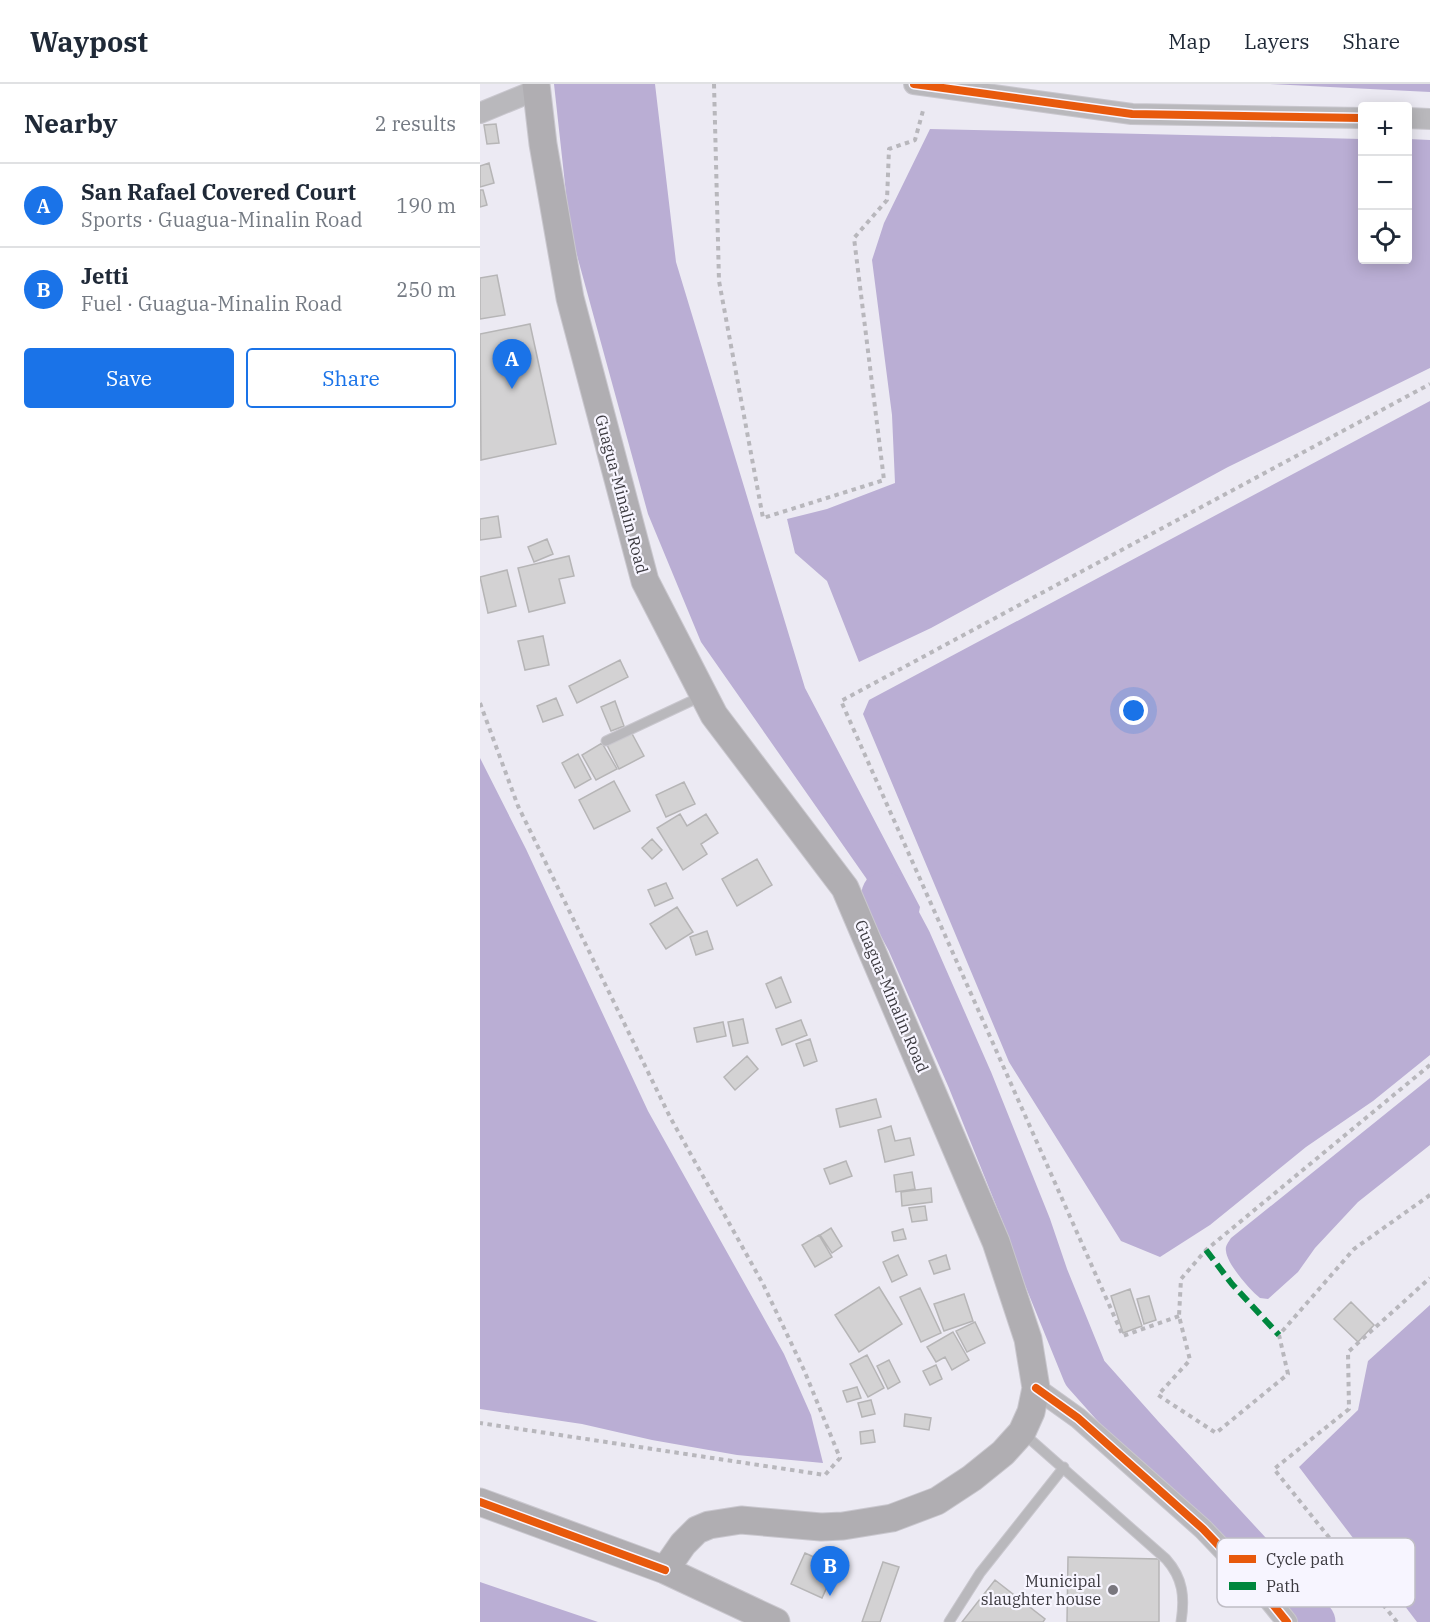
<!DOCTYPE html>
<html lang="en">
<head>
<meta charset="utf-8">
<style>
	body { margin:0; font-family:"IBM Plex Serif",serif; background:#f2f2f3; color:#1f2937 }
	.controls { position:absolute; right:18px; top:18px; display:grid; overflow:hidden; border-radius:6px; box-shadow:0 3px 15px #0003 }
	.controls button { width:54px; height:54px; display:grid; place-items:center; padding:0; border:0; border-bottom:2px solid #e0e1e3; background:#fff; color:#1f2937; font:30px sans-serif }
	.you { position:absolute; left:654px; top:627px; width:21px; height:21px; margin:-15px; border:4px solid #fff; border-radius:50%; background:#1a73e8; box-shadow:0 0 0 9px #1a73e833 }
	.badge { display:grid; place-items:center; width:39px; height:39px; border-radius:50%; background:#1a73e8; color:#fff; font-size:20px; font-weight:700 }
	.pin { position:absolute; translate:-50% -50px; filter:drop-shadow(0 2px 3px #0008) }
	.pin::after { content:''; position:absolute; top:32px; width:21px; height:18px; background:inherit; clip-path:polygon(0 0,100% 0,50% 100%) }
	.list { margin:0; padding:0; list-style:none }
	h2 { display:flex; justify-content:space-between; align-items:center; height:78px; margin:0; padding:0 24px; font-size:26px }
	h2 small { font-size:20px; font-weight:400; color:#747a83 }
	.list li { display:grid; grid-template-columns:39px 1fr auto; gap:18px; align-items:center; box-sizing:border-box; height:84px; padding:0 24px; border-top:2px solid #e0e1e3 }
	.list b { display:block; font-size:22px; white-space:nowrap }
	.list p { margin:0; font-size:20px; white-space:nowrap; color:#747a83 }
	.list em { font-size:20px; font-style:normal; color:#747a83 }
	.actions { display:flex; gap:12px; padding:18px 24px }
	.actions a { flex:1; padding:14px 0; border:2px solid #1a73e8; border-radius:6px; text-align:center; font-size:21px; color:#1a73e8 }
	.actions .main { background:#1a73e8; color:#fff }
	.icon { flex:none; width:33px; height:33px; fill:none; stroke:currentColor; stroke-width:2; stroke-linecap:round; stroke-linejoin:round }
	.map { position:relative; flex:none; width:950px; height:1538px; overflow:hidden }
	header { display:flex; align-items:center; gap:36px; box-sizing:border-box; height:84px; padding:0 30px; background:#fff; border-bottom:2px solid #e0e1e3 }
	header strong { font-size:28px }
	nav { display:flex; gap:33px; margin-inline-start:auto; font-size:21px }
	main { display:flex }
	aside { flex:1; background:#fff }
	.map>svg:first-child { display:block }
	.water { fill:#baaed4 }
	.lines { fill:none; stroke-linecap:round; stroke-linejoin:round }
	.river { stroke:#baaed4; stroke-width:45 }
	.building { fill:#d3d2d3; stroke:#b6b5b6; stroke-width:1.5 }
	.lane-casing { stroke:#c9c7ce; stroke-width:11 }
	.street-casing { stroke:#c9c7ce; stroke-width:22 }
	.secondary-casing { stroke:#c9c7ce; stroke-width:29 }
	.path { stroke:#b8b7bc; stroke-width:4; stroke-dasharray:4.5 4.5; stroke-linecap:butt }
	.lane { stroke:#b9b8bc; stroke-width:9 }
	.street { stroke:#b9b8bc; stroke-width:20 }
	.secondary { stroke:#b0aeb2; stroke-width:27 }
	.quiet { stroke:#00873e; stroke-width:6; stroke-dasharray:12 6; stroke-linecap:butt }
	.cycleway-casing { stroke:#f7f5ff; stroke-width:11 }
	.cycleway { stroke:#e8590c; stroke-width:8 }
	.poi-dot { fill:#79777e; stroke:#f7f5ff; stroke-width:2 }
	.labels { text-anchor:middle; stroke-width:4.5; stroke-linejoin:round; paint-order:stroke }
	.street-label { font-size:16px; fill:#3b393f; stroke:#f7f5ff }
	.poi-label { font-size:16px; fill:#3b393f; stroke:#f7f5ff; text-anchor:end }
	.key { fill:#f7f5ff; stroke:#bfbdc5; stroke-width:1.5 }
	.key-label { font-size:16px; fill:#3b393f }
</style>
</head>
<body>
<header>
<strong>Waypost</strong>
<nav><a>Map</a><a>Layers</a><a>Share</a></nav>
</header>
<main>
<aside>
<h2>Nearby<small>2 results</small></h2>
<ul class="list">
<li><span class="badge">A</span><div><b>San Rafael Covered Court</b><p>Sports · Guagua-Minalin Road</p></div><em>190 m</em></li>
<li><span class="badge">B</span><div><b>Jetti</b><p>Fuel · Guagua-Minalin Road</p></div><em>250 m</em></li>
</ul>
<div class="actions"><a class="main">Save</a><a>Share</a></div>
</aside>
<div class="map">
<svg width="950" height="1538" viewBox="0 0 950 1538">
	<rect width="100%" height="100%" fill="#eceaf3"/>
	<path class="water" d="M74,0h101l21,178 129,426 115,219 -11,58 -43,-87 -165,-236 -53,-128 -78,-284z
		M790,0h160v8z
		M450,45l432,10v121h46v-121l22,1v228l-202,99 -297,161 -72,34 -32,-81 -32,-28 -8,-34 40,-10 68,-26 -3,-68 -20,-155 12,-37z
		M950,317v654l-57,46 -67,46 -96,78 -50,32 -39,-16 -112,-179 -146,-348 6,-14z
		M0,674l46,91 122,262 136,243 27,61 12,48 -86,-8 -85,-15 -70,-16 -102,-15z
		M950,994v67l-72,57 -43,46 -17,24 -30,27 -8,-1c-10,-8 -33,-34 -34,-47 -1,-5 2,-8 5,-13z
		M950,1221v317h-13l-118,-155 59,-57 10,-49z
		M0,1498l118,40h-118z"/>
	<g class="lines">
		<path class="river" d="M404,810l25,47 61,139 59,147 17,50 39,96 57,64 171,185"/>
	</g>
	<path class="building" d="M16,40l3,19 -12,1 -3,-19z
		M9,79l5,20 -14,4v-21z
		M0,106h3l4,15 -7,2z
		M17,191l8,40 -25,4v-41z
		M50,240l26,120 -75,16 -1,-126z
		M18,432l3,21 -21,3v-21z
		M67,455l6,15 -19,8 -6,-15z
		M89,472l5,20 -15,3 6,24 -36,9 -11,-44z
		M27,486l9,36 -28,7 -8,-36z
		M63,552l6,29 -24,5 -7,-29z
		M140,576l8,17 -51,26 -8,-17z
		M76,614l7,17 -20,7 -6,-16z
		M135,617l9,25 -13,5 -10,-24z
		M150,646l14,26 -25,13 -13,-26z
		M122,659l15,26 -21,11 -14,-25z
		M98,670l13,25 -16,9 -13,-25z
		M134,697l16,30 -36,18 -15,-29z
		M204,698l11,22 -29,13 -10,-22z
		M200,730l7,12 19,-12 12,19 -17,11 6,10 -24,16 -26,-42z
		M172,755l10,11 -10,9 -10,-11z
		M277,775l15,26 -35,21 -15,-27z
		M186,799l7,15 -18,8 -7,-16z
		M197,823l16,25 -27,17 -16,-25z
		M227,847l6,18 -17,6 -6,-18z
		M301,893l10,25 -15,6 -10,-24z
		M263,935l5,24 -15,3 -5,-24z
		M321,936l6,15 -25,10 -6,-16z
		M243,938l3,14 -29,6 -3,-14z
		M330,955l7,22 -13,5 -8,-22z
		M267,972l11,13 -23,21 -11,-13z
		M396,1015l5,18 -41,10 -4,-18z
		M411,1042l4,15 15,-3 4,17 -29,7 -7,-32z
		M366,1077l6,15 -22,8 -6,-15z
		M432,1088l3,17 -19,3 -2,-17z
		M451,1104l1,14 -30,4 -1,-14z
		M445,1122l2,14 -15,2 -3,-14z
		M351,1144l11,18 -10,7 -12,-18z
		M423,1145l3,10 -12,2 -2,-9z
		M339,1151l13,22 -17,10 -13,-22z
		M418,1171l9,20 -15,7 -9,-20z
		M466,1171l4,14 -16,5 -5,-13z
		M399,1203l23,37 -43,28 -24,-37z
		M440,1204l21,45 -20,9 -21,-45z
		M650,1205l12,37 -19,7 -12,-37z
		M484,1210l9,27 -29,10 -10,-27z
		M669,1212l7,24 -12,4 -7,-25z
		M871,1218l23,23 -16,17 -24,-23z
		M495,1238l10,21 -18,9 -11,-21z
		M473,1248l16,28 -17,10 -7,-13 -9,5 -9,-15z
		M387,1271l17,33 -16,9 -18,-33z
		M409,1276l11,22 -12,7 -11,-23z
		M456,1281l6,14 -12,6 -7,-14z
		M377,1303l4,11 -14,4 -4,-11z
		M391,1316l4,14 -13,3 -4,-14z
		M425,1330l26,4 -2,12 -25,-4z
		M393,1346l2,12 -14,2 -1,-12z
		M325,1469l31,14 -14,31 -31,-14z
		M588,1473l91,2v63h-92z
		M403,1478l16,5 -19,55h-18z
		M515,1496l50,39 -2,3h-81z"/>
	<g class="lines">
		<g class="lane-casing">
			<path id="lane" d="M126,657l96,-45
				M543,1349l143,126c17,19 19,38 15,63
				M469,1538l31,-49 84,-106"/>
		</g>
		<g class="street-casing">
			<path id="street" d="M434,0l218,30 230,4
				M0,29l56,-23
				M928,34l22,1
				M556,1304l42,30 125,111 59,62 25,31"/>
		</g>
		<g class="secondary-casing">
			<path id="secondary" d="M56,0l7,60 27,154 75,283 69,134 131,173 151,354 32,97 8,49 -5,24 -9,20 -19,21 -31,25 -35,23 -45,17 -49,8 -22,1 -80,-7 -32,5 -12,5 -14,14 -18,26
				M0,1418l185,68 111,52"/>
		</g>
		<path class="path" d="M234,0l5,197 44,237 121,-38 -30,-242 33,-38 2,-51 26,-9 9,-33
			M0,619l38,103 152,311 93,167 41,86 36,88 -15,17 -345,-52
			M950,981l-224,185 -25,29 -2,37 11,44 -32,35 58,38 72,-59 -9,-39 75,-86 76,-54
			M699,1232l-56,20 -282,-635 589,-317
			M917,1538l-123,-153 75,-60 -1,-57 82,-74"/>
		<use href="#lane" class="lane"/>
		<use href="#street" class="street"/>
		<use href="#secondary" class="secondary"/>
		<path class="quiet" d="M726,1166l26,34 47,51"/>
		<g class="cycleway-casing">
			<path id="cycleway" d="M434,0l218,30 230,4
				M556,1304l42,30 125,111 59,62 25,31
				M0,1418l185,68"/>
		</g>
		<use href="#cycleway" class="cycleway"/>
	</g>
	<circle class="poi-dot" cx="633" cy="1506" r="6"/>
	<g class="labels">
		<g class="street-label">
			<text transform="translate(142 410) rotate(75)" y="6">Guagua-Minalin Road</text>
			<text transform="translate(412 912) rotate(67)" y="6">Guagua-Minalin Road</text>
		</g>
		<g class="poi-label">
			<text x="621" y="1503">Municipal<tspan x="621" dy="18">slaughter house</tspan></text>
		</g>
	</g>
	<rect x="737" y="1454" width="198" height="69" rx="9" class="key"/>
	<rect x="749" y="1471" width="27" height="8" fill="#e8590c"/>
	<rect x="749" y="1498" width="27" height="8" fill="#00873e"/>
	<g class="key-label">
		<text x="786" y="1481">Cycle path</text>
		<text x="786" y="1508">Path</text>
	</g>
</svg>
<div class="controls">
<button>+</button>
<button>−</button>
<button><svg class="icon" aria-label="locate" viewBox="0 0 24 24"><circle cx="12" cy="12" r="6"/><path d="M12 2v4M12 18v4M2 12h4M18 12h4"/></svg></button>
</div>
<div class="you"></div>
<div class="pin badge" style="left:32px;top:305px">A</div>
<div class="pin badge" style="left:350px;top:1512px">B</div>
</div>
</main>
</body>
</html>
